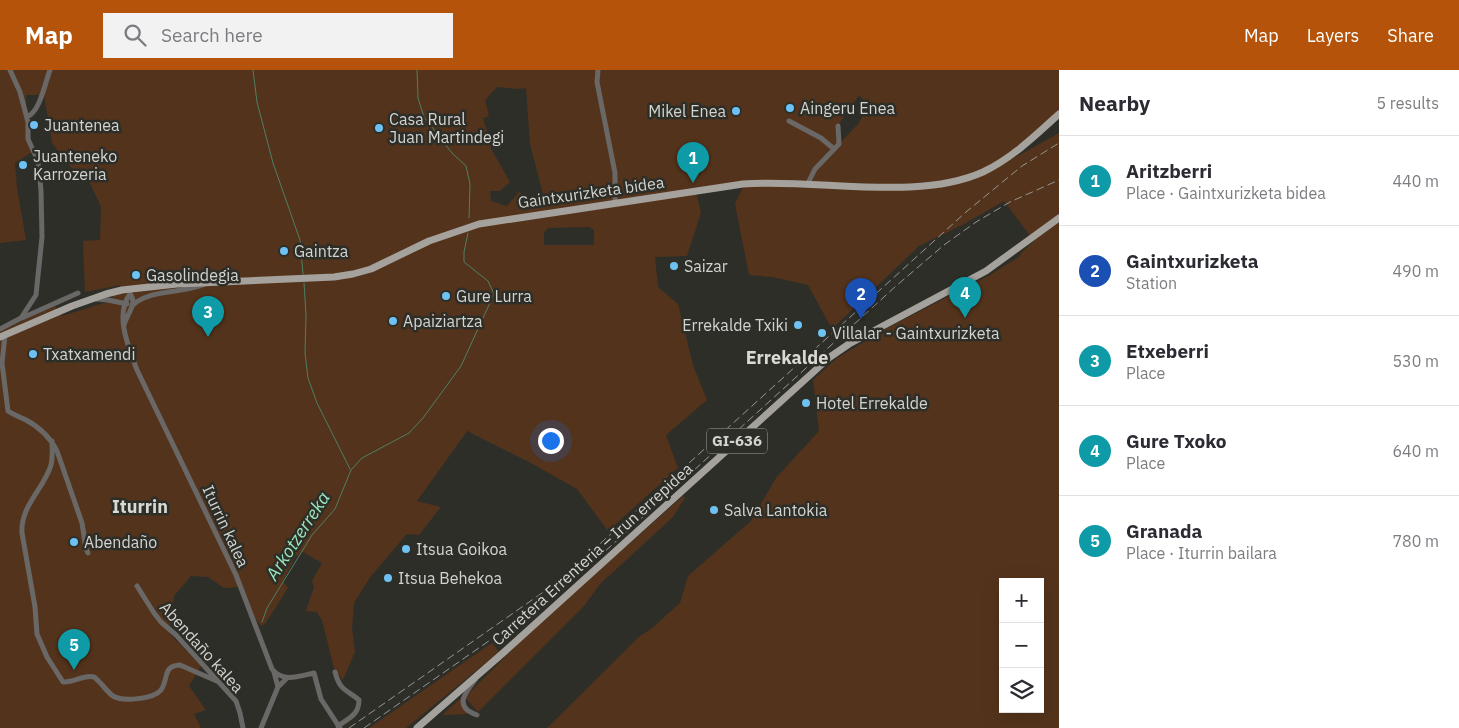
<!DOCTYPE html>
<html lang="en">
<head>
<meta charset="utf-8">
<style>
	body { margin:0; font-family:"IBM Plex Sans",sans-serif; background:#f2f2f3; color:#2b2b33 }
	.controls { position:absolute; right:15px; bottom:15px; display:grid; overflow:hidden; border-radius:0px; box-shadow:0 5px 20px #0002 }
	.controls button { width:45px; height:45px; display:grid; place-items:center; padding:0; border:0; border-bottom:1px solid #e1e1e2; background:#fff; color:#2b2b33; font:25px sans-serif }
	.you { position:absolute; left:550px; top:370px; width:18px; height:18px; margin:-12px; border:4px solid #fff; border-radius:50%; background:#1a73e8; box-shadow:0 0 0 8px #1a73e833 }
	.badge { display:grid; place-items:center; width:32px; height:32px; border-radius:50%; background:#b45309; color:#fff; font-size:16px; font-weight:700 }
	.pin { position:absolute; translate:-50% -41px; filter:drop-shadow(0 1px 2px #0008) }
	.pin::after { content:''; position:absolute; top:26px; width:18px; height:15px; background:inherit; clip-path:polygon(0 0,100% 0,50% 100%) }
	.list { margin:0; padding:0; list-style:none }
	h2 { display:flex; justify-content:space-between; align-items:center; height:65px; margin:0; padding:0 20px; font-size:21px }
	h2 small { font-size:16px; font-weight:400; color:#7c7c81 }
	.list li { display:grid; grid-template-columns:32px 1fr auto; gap:15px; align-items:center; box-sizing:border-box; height:90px; padding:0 20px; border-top:1px solid #e1e1e2 }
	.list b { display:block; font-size:19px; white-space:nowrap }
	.list p { margin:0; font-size:16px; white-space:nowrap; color:#7c7c81 }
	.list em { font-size:16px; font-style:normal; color:#7c7c81 }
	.icon { flex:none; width:28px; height:28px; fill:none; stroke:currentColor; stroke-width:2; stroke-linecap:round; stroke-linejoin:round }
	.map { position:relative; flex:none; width:1059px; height:658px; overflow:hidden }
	header { display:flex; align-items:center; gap:30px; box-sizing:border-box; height:70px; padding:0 25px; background:#b45309; color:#fff }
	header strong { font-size:24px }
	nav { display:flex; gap:28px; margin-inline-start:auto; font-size:18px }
	.search { width:350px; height:45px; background:#f2f2f3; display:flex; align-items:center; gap:12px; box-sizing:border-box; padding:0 18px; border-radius:0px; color:#7c7c81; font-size:19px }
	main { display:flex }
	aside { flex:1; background:#fff }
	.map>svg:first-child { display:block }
	.green { fill:#53331b; fill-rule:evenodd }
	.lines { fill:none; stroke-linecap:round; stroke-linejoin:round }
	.stream { stroke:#4f8065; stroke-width:1 }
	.minor { stroke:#6a6866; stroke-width:5 }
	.major { stroke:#a5a29d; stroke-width:7 }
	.rail { stroke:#959691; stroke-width:1; stroke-dasharray:8 4; stroke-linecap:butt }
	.poi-dot { fill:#6ec2f3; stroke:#2e2e29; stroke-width:2 }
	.labels { text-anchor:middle; stroke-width:5; stroke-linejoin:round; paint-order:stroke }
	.shield { fill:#2e2e29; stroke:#a2a29e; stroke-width:1 }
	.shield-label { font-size:15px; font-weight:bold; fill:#d3d4d0 }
	.poi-label { font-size:16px; fill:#d3d4d0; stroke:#2e2e29; text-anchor:start }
	.street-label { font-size:16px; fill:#d3d4d0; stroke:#2e2e29 }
	.neighbourhood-label { font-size:18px; font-weight:bold; fill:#dadad3; stroke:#2e2e29 }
	.water-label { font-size:18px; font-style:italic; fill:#98e6bb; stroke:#2e2e29 }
</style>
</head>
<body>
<header>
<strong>Map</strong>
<div class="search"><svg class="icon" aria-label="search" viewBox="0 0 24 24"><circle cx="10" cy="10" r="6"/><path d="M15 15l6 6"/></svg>Search here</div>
<nav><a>Map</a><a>Layers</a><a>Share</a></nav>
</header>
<main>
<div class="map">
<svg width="1059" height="658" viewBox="0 0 1059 658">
	<rect width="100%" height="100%" fill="#2e2e29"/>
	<path class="green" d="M0,0h1059v46l-47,39 2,3 45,-25v595h-512l93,-92 11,-7 29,-26 8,-27 63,-55 25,-43 43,-47 -6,-51 24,-22 54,-32 99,-51 29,-18 3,-5 12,-11 -30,-40 -38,22 -47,23 -87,83 -24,-44 -36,-8 -23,-2 -14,-71 9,-19 -49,3 6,25 -14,43 -32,1 3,30 20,17 15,61 14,35 -41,35 12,33 -70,63 -31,-42 -48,-27 -60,-30 -1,-2 -51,71 24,6 -22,28 -12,-1 -36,42 -17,27 -2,25 3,24 -12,28 -9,-12 -12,-48 -5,-8 -11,-1 8,-24 -2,-6 10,-18 -19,-11 -8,5 -12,24 5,7 -23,36 -4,2 -6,-8 -12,-31 -19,1 -16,-11 -17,-1 -17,20 -5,37 32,33 -12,20 17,24 -12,4 7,14h-201v-397l55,-25 7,10 48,-15 11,-16 -36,7 -2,-51 17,-1 1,-33 -11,-24 -16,-12 -22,-28 -8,-48h-18l1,30 5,27 -17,11 2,25 9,52 -26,3zM497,17l20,2 9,-1 4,56 16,62 -27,-14 -12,14 -16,-5 -1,-10h10l10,-9 -20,-35 1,-1 -8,-28 6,-2 -4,-16zM859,25l9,10 -9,18 -18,19 -2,-18zM589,157l5,3v15h-50v-12l4,-5zM1003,512h37v127h-37z
		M683,426l2,2 -13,20 -72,66 -16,22 -106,106 -13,-15 67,-67z
		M492,573l7,9 -93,76h-37z
		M462,627l-1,9 7,8 -26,1z"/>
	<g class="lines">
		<path class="stream" d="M253,0l4,32 16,61 27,77 3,34
			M417,0l1,28 6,19 28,36 14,13 4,18 -1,34
			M304,213l2,32 -1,38 3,25 9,25 33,66
			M262,552l5,-14 45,-73 23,-26 16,-39 11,-12 47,-25 14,-15 38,-52 33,-72 -6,-13 -24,-19v-10l4,-19"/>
		<path class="minor" d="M598,0l-1,12 18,91v30
			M27,47c13,-5 18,-34 23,-47
			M789,51l32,17 13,11
			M808,113l7,-14 24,-25 -1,-18
			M96,229l12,1 19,4
			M133,235c17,-16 49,-11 72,-21
			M22,248l56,-25
			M124,255c3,-11 14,-22 6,-31 -16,21 -1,54 7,76l99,205 36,94c11,14 27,7 42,4l7,26 19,29
			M0,259l21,-11 15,-23 6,-58 -1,-46 -2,-23 -2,-9 -9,-20v-17l-8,-30 -10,-22
			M5,265l-3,28 6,48c6,4 12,6 18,9 15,8 24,17 31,31l25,72 4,26 2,4
			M52,371c0,8 1,16 -1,24 -7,24 -31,41 -29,68l13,74 2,27 10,23 16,25c11,1 21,-8 31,-5 7,5 12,14 19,19 10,6 41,3 48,-6 8,-11 1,-24 19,-25l39,17
			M137,516l17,27 7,9 15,13 60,66 4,12 3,15
			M274,602l4,15
			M335,602c5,19 11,17 24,28 0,15 -10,18 -21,26
			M475,610c-11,14 -21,27 2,35
			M261,658l17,-41 9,-9"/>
		<path class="major" d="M0,267l72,-31 34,-12 16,-4 55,-6 157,-7 19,-3 18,-5 58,-28 50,-17 264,-40c74,-6 173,18 240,-12 29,-14 52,-36 76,-58
			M417,658l86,-75 327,-296 19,-13 137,-73 73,-53"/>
		<path class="rail" d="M349,658l193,-135 29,-23 395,-358 56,-46 37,-23
			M364,658l175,-122 39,-30 318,-290 48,-41 32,-23 34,-20 49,-22"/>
	</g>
	<g class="poi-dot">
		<circle cx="790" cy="38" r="5"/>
		<circle cx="736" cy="41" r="5"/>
		<circle cx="34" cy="55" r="5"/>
		<circle cx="379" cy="58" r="5"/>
		<circle cx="23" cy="95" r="5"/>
		<circle cx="284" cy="181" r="5"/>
		<circle cx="674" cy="196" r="5"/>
		<circle cx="136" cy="205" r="5"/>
		<circle cx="446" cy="226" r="5"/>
		<circle cx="393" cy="251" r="5"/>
		<circle cx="798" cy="255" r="5"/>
		<circle cx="822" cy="263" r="5"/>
		<circle cx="33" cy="284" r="5"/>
		<circle cx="806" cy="333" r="5"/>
		<circle cx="714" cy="440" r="5"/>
		<circle cx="74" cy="472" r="5"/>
		<circle cx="406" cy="479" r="5"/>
		<circle cx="388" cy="508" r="5"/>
	</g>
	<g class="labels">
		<rect class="shield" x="707" y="358.5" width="60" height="25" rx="4"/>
		<g class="shield-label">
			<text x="737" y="376">GI-636</text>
		</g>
		<g class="poi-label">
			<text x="800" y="44">Aingeru Enea</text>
			<text x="726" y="47" text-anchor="end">Mikel Enea</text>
			<text x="389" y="55">Casa Rural<tspan x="389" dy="18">Juan Martindegi</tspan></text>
			<text x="44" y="61">Juantenea</text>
			<text x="33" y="92">Juanteneko<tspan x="33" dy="18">Karrozeria</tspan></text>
			<text x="294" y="187">Gaintza</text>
			<text x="684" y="202">Saizar</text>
			<text x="146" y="211">Gasolindegia</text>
			<text x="456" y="232">Gure Lurra</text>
			<text x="403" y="257">Apaiziartza</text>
			<text x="788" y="261" text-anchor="end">Errekalde Txiki</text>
			<text x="832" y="269">Villalar - Gaintxurizketa</text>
			<text x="43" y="290">Txatxamendi</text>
			<text x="816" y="339">Hotel Errekalde</text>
			<text x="724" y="446">Salva Lantokia</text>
			<text x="84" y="478">Abendaño</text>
			<text x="416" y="485">Itsua Goikoa</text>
			<text x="398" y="514">Itsua Behekoa</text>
		</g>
		<g class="street-label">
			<text transform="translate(591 122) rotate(-8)" y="6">Gaintxurizketa bidea</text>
			<text transform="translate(226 456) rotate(65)" y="6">Iturrin kalea</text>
			<text transform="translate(592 484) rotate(-42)" y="6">Carretera Errenteria – Irun errepidea</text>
			<text transform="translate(202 577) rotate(48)" y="6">Abendaño kalea</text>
		</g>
		<g class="neighbourhood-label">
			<text x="787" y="294">Errekalde</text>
			<text x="140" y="443">Iturrin</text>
		</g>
		<g class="water-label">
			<text transform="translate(298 466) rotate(-57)" y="6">Arkotzerreka</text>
		</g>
	</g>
</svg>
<div class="controls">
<button>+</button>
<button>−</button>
<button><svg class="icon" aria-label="layers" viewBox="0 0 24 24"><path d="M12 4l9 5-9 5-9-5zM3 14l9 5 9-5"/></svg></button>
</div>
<div class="you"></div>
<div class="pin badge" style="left:693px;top:113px;background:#0f9aa8">1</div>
<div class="pin badge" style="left:861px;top:249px;background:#1a4fb4">2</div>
<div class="pin badge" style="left:208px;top:267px;background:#0f9aa8">3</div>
<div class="pin badge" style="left:965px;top:248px;background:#0f9aa8">4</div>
<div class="pin badge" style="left:74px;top:600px;background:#0f9aa8">5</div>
</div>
<aside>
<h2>Nearby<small>5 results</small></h2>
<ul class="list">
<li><span class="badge" style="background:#0f9aa8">1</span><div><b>Aritzberri</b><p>Place · Gaintxurizketa bidea</p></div><em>440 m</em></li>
<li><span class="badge" style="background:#1a4fb4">2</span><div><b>Gaintxurizketa</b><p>Station</p></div><em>490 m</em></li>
<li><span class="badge" style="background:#0f9aa8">3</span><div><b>Etxeberri</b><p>Place</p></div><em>530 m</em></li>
<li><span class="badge" style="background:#0f9aa8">4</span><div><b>Gure Txoko</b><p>Place</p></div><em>640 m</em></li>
<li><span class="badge" style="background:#0f9aa8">5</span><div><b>Granada</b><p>Place · Iturrin bailara</p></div><em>780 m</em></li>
</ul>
</aside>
</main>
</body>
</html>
